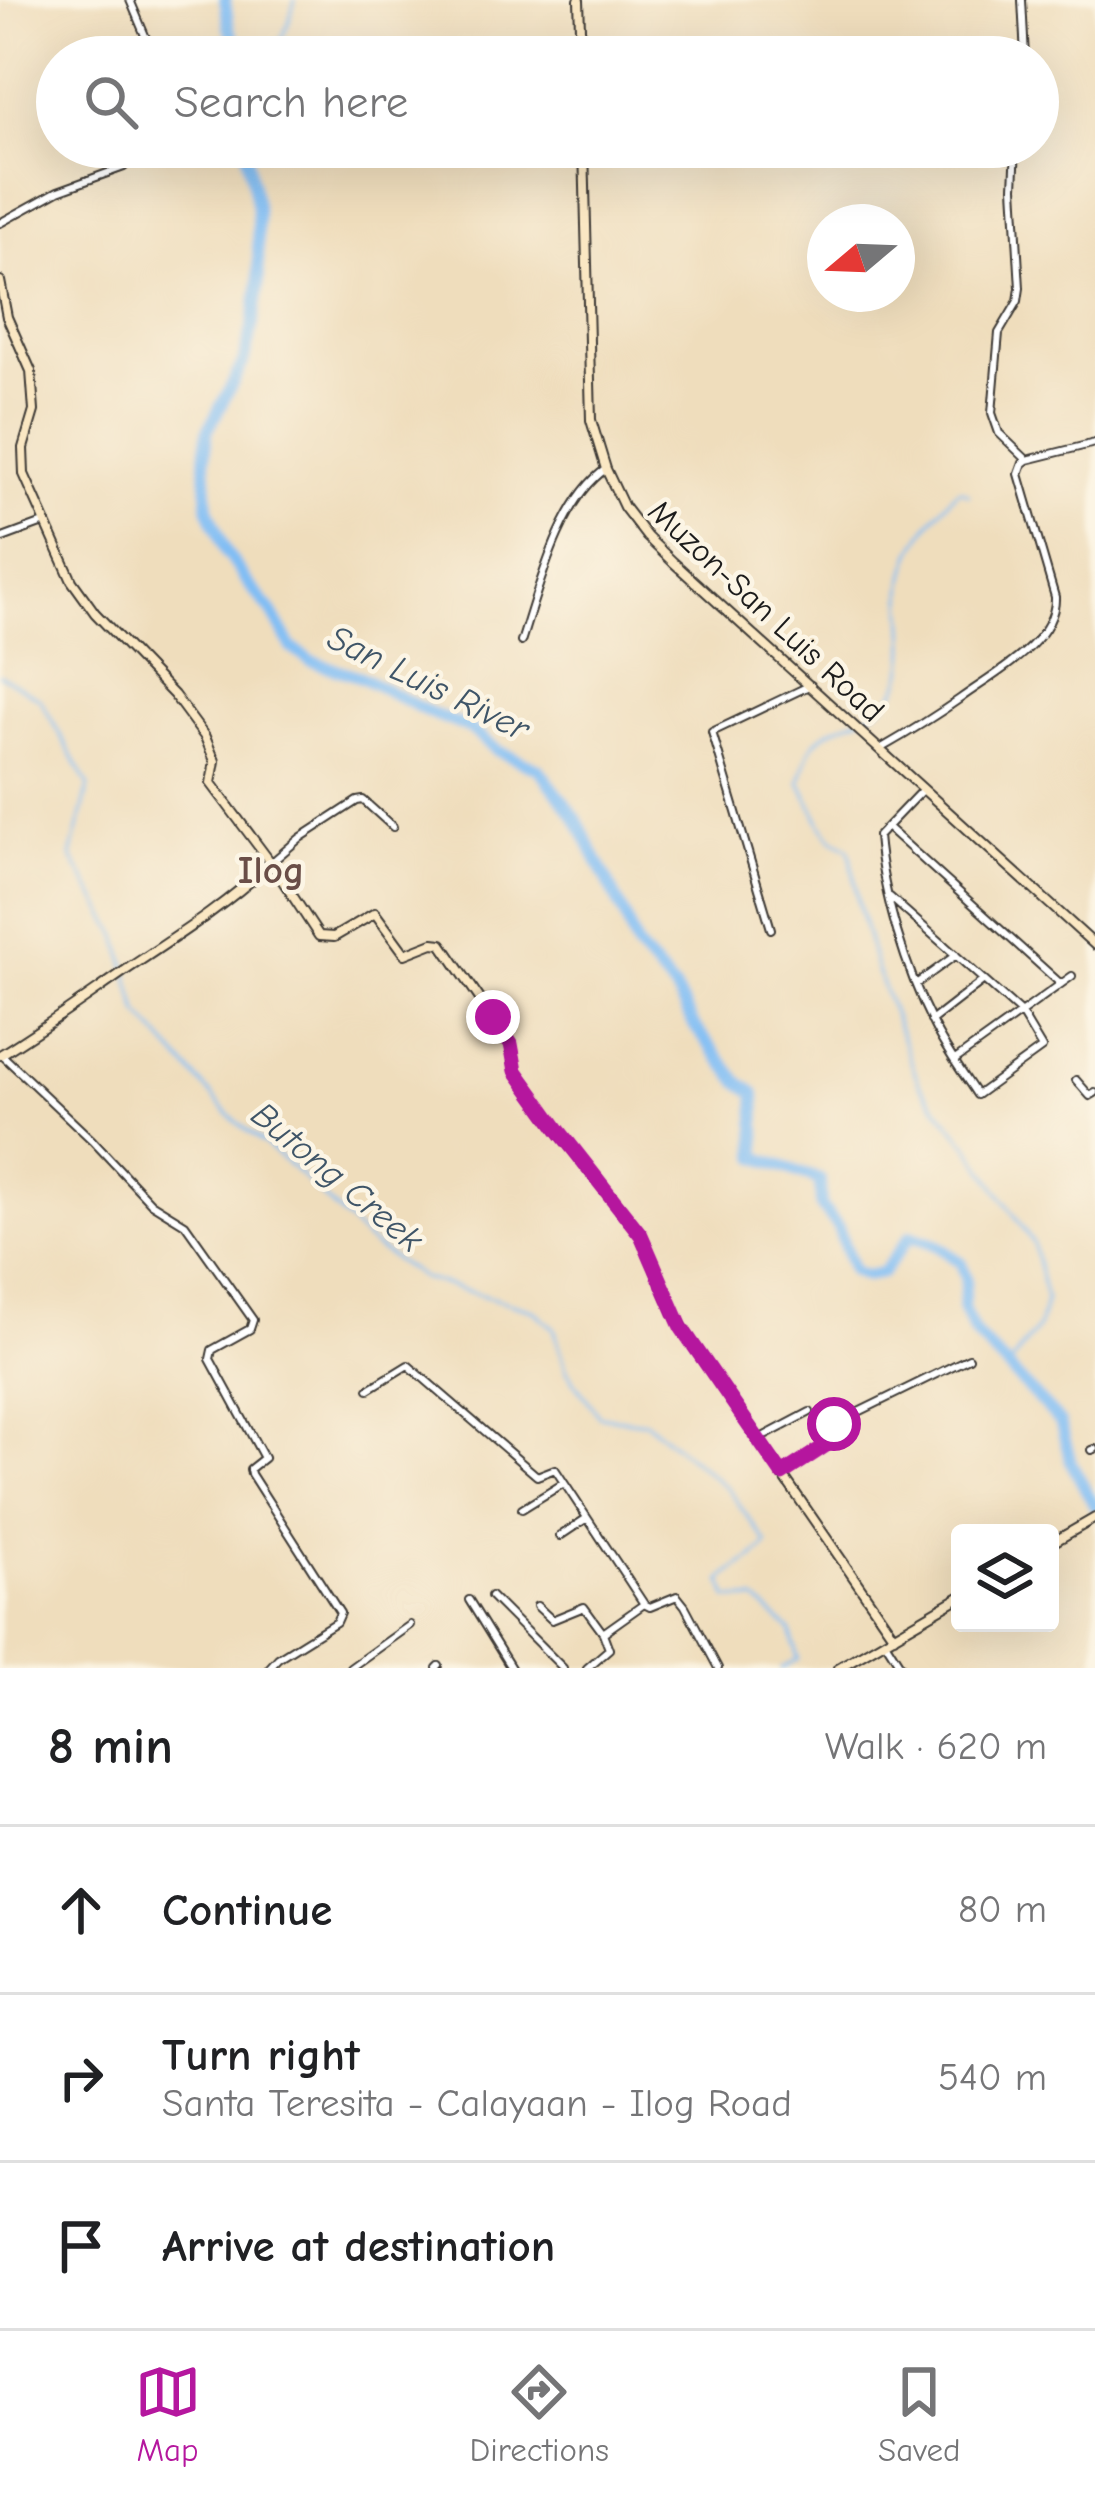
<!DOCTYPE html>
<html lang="en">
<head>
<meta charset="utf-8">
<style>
	body { margin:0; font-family:"Comic Neue",sans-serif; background:#f6f6f6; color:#202124 }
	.controls { position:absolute; right:36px; bottom:36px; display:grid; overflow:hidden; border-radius:12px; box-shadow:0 12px 48px #0002 }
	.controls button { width:108px; height:108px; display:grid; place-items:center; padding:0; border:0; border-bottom:3px solid #e0e0e0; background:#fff; color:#202124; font:60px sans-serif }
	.compass { position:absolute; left:807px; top:204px; width:108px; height:108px; border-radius:50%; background:#fff; box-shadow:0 12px 48px #0002; rotate:251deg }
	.stop { position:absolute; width:36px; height:36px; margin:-27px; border:9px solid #b5179e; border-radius:50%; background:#fff }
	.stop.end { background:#b5179e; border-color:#fff; box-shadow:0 3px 12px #0008 }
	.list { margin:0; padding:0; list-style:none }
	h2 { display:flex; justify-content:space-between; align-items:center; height:156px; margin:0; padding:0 48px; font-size:51px }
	h2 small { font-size:39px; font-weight:400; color:#757577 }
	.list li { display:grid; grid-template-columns:78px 1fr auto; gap:36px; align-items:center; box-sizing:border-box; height:168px; padding:0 48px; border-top:3px solid #e0e0e0 }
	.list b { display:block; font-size:45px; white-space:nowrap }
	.list p { margin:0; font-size:39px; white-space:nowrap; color:#757577 }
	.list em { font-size:39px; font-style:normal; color:#757577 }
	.icon { flex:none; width:66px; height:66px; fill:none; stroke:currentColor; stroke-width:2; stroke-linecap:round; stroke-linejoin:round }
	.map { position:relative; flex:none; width:1095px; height:1668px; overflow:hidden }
	.search { position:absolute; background:#fff; box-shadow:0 12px 48px #0002; left:36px; right:36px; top:36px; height:132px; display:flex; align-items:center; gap:30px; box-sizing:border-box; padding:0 42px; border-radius:66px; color:#757577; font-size:45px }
	.sheet { height:660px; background:#fff }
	nav { display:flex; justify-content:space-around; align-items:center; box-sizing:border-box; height:168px; border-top:3px solid #e0e0e0; background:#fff; font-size:33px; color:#757577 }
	nav a { display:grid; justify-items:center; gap:6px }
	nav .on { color:#b5179e }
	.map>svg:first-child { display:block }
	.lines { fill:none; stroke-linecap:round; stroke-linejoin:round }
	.stream { stroke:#81bef4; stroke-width:3 }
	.river { stroke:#81bef4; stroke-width:12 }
	.street-casing { stroke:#3c3934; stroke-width:10 }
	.secondary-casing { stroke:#3c3934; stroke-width:12 }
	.street { stroke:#fff; stroke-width:6 }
	.secondary { stroke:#fae7c3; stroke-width:8 }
	.route { stroke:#b5179e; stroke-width:15 }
	.labels { text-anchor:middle; stroke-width:9; stroke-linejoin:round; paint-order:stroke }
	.street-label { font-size:33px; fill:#1c1c1c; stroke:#fcf5e5 }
	.water-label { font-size:36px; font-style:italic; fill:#3f5568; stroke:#fcf5e5 }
	.quarter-label { font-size:39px; font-weight:bold; fill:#6a4e48; stroke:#fcf5e5 }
</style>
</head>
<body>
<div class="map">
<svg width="1095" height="1668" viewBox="0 0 1095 1668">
	<rect width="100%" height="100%" fill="#fcf5e5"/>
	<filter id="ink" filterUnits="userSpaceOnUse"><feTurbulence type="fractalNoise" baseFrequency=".00833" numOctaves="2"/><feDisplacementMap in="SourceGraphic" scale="24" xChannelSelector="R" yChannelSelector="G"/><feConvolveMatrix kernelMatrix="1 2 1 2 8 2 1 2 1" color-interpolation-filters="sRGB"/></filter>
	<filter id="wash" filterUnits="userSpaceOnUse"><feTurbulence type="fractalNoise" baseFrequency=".004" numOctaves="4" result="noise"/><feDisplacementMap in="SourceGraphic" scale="48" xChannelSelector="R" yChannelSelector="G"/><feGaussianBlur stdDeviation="2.7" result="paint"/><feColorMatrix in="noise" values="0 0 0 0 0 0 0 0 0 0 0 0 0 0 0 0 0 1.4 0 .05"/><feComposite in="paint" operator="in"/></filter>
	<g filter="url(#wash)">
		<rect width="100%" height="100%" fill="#efddbc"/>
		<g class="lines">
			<path class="stream" d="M273,57l16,-35 6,-22
				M969,494l-7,-4 -5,1c-28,31 -54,61 -54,106 1,28 7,58 -3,85 -17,44 -68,33 -88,65 -6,10 -9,24 -12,35l22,44 10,13 16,9 3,9 7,45 18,66 44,118 47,58 66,99 13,56 -7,27 -31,41
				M0,675l40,24 49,87 -18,70 47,80 20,76 93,105 61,50 77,75 53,36 111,32 21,18 13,43 32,45 47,6 82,67 39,55c-13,18 -30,19 -45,37l6,17 28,2 34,30 8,29 -16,9"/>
			<path class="river" d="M225,0l4,28 13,29
				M247,147v10l10,52 2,72 -6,43 -10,39 -36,69 -2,28 3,47 18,45 24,34 22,26 20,36 19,13 50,16 69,36 41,16 27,22 41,18 37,49 48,96 13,34 38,42 20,37 44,55 16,11 2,64 63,23 1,26 17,21 15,44 12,5 17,-3 28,-37 28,10 23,17 5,15 -3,30 12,26 85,88 11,40 24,45"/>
		</g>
	</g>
	<g filter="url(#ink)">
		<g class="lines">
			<g class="street-casing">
				<path id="street" d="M130,0l24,57
					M1022,0l3,57
					M1016,147l-2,40 6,101 -2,13 -19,32 -7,80 7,20 28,27
					M0,223l58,-32 66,-24 2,-5 -6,-15
					M0,539l46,-17
					M521,642c17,-52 39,-142 85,-173
					M880,749c28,-16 54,-32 81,-51 31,-23 96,-56 94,-101l-36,-123 4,-11 4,-3 68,-17
					M887,827l174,157
					M272,862l28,-24 57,-37 6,-1 30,27
					M890,897l131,116 21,35 -65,47c-15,-23 -32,-46 -44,-71 -27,-54 -50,-128 -55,-188l45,-47
					M771,929l-59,-197 99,-47
					M916,984l40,-29
					M931,1021l53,-41
					M1,1054l91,86 59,63 34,21 68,96 -3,9 -38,21 -2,9 54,99 -14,11 1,5 89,139 -4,9 -58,36 -9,10
					M955,1060l117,-84
					M1076,1080l14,16 5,-3
					M369,1389l39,-24 129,111 18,-7 89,135
					M757,1440l53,-28
					M1092,1450l3,-1
					M782,1474l52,-34v-16l135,-66
					M522,1509l42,-26
					M560,1536l27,-18
					M491,1596l72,72
					M469,1600l42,68
					M537,1606l15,14 32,-13 19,26
					M885,1641l17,27
					M350,1668l60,-43
					M437,1668l2,-2
					M587,1668l22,-19 -6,-16 41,-29 6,3 27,-11 8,10 33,62"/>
			</g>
			<g class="secondary-casing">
				<path id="secondary" d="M579,0l2,57
					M584,147l7,273 15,49 18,38 23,30 26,25 422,383
					M0,281l7,36 24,54 3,40 -11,37 1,26 48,107 23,32 79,82 31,42 10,24 -4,22 60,80 48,73 15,1 41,-24 30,41 28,-11 9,1 69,100 5,27 44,62 81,102 34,80 14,24 205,297
					M0,1055c44,-27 84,-56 126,-85 51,-34 100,-65 145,-107
					M1050,1544l45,-26
					M838,1668l122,-71"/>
			</g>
			<use href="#street" class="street"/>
			<use href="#secondary" class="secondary"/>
		</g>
	</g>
	<g class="lines" filter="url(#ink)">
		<path class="route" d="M493,1017l18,27 5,27 44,61 81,103 40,92 101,147 52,-34v-16"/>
	</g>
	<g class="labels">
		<g class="street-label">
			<text transform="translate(767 610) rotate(43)" y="12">Muzon-San Luis Road</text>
		</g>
		<g class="water-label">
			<text transform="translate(429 682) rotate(26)" y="13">San Luis River</text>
			<text transform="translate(338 1176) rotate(40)" y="13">Butong Creek</text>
		</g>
		<g class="quarter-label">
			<text x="271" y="883">Ilog</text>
		</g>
	</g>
</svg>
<div class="controls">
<button><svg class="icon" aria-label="layers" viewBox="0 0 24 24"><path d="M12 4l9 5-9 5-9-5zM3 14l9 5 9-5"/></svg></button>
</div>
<svg class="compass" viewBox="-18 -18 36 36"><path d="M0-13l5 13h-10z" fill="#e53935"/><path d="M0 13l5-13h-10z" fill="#757577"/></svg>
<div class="stop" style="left:834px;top:1424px"></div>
<div class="stop end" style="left:493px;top:1017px"></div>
<div class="search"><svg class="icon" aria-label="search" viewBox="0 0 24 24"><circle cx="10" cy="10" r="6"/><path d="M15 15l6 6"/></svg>Search here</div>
</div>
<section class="sheet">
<h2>8 min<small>Walk · 620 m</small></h2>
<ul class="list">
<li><svg class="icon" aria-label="ahead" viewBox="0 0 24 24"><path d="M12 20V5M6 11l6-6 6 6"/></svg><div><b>Continue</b></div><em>80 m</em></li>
<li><svg class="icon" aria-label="right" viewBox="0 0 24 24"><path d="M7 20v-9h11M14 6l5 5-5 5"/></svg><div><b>Turn right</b><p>Santa Teresita - Calayaan - Ilog Road</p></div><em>540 m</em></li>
<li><svg class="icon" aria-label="arrive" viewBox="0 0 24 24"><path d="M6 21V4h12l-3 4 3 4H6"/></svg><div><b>Arrive at destination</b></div></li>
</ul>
</section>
<nav>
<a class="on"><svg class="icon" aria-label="map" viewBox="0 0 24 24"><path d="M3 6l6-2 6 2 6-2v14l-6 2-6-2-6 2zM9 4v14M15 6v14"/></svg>Map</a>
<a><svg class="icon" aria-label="directions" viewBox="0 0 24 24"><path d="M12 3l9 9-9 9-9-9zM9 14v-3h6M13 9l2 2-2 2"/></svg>Directions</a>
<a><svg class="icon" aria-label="saved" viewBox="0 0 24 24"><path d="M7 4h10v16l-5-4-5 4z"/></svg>Saved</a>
</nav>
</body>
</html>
